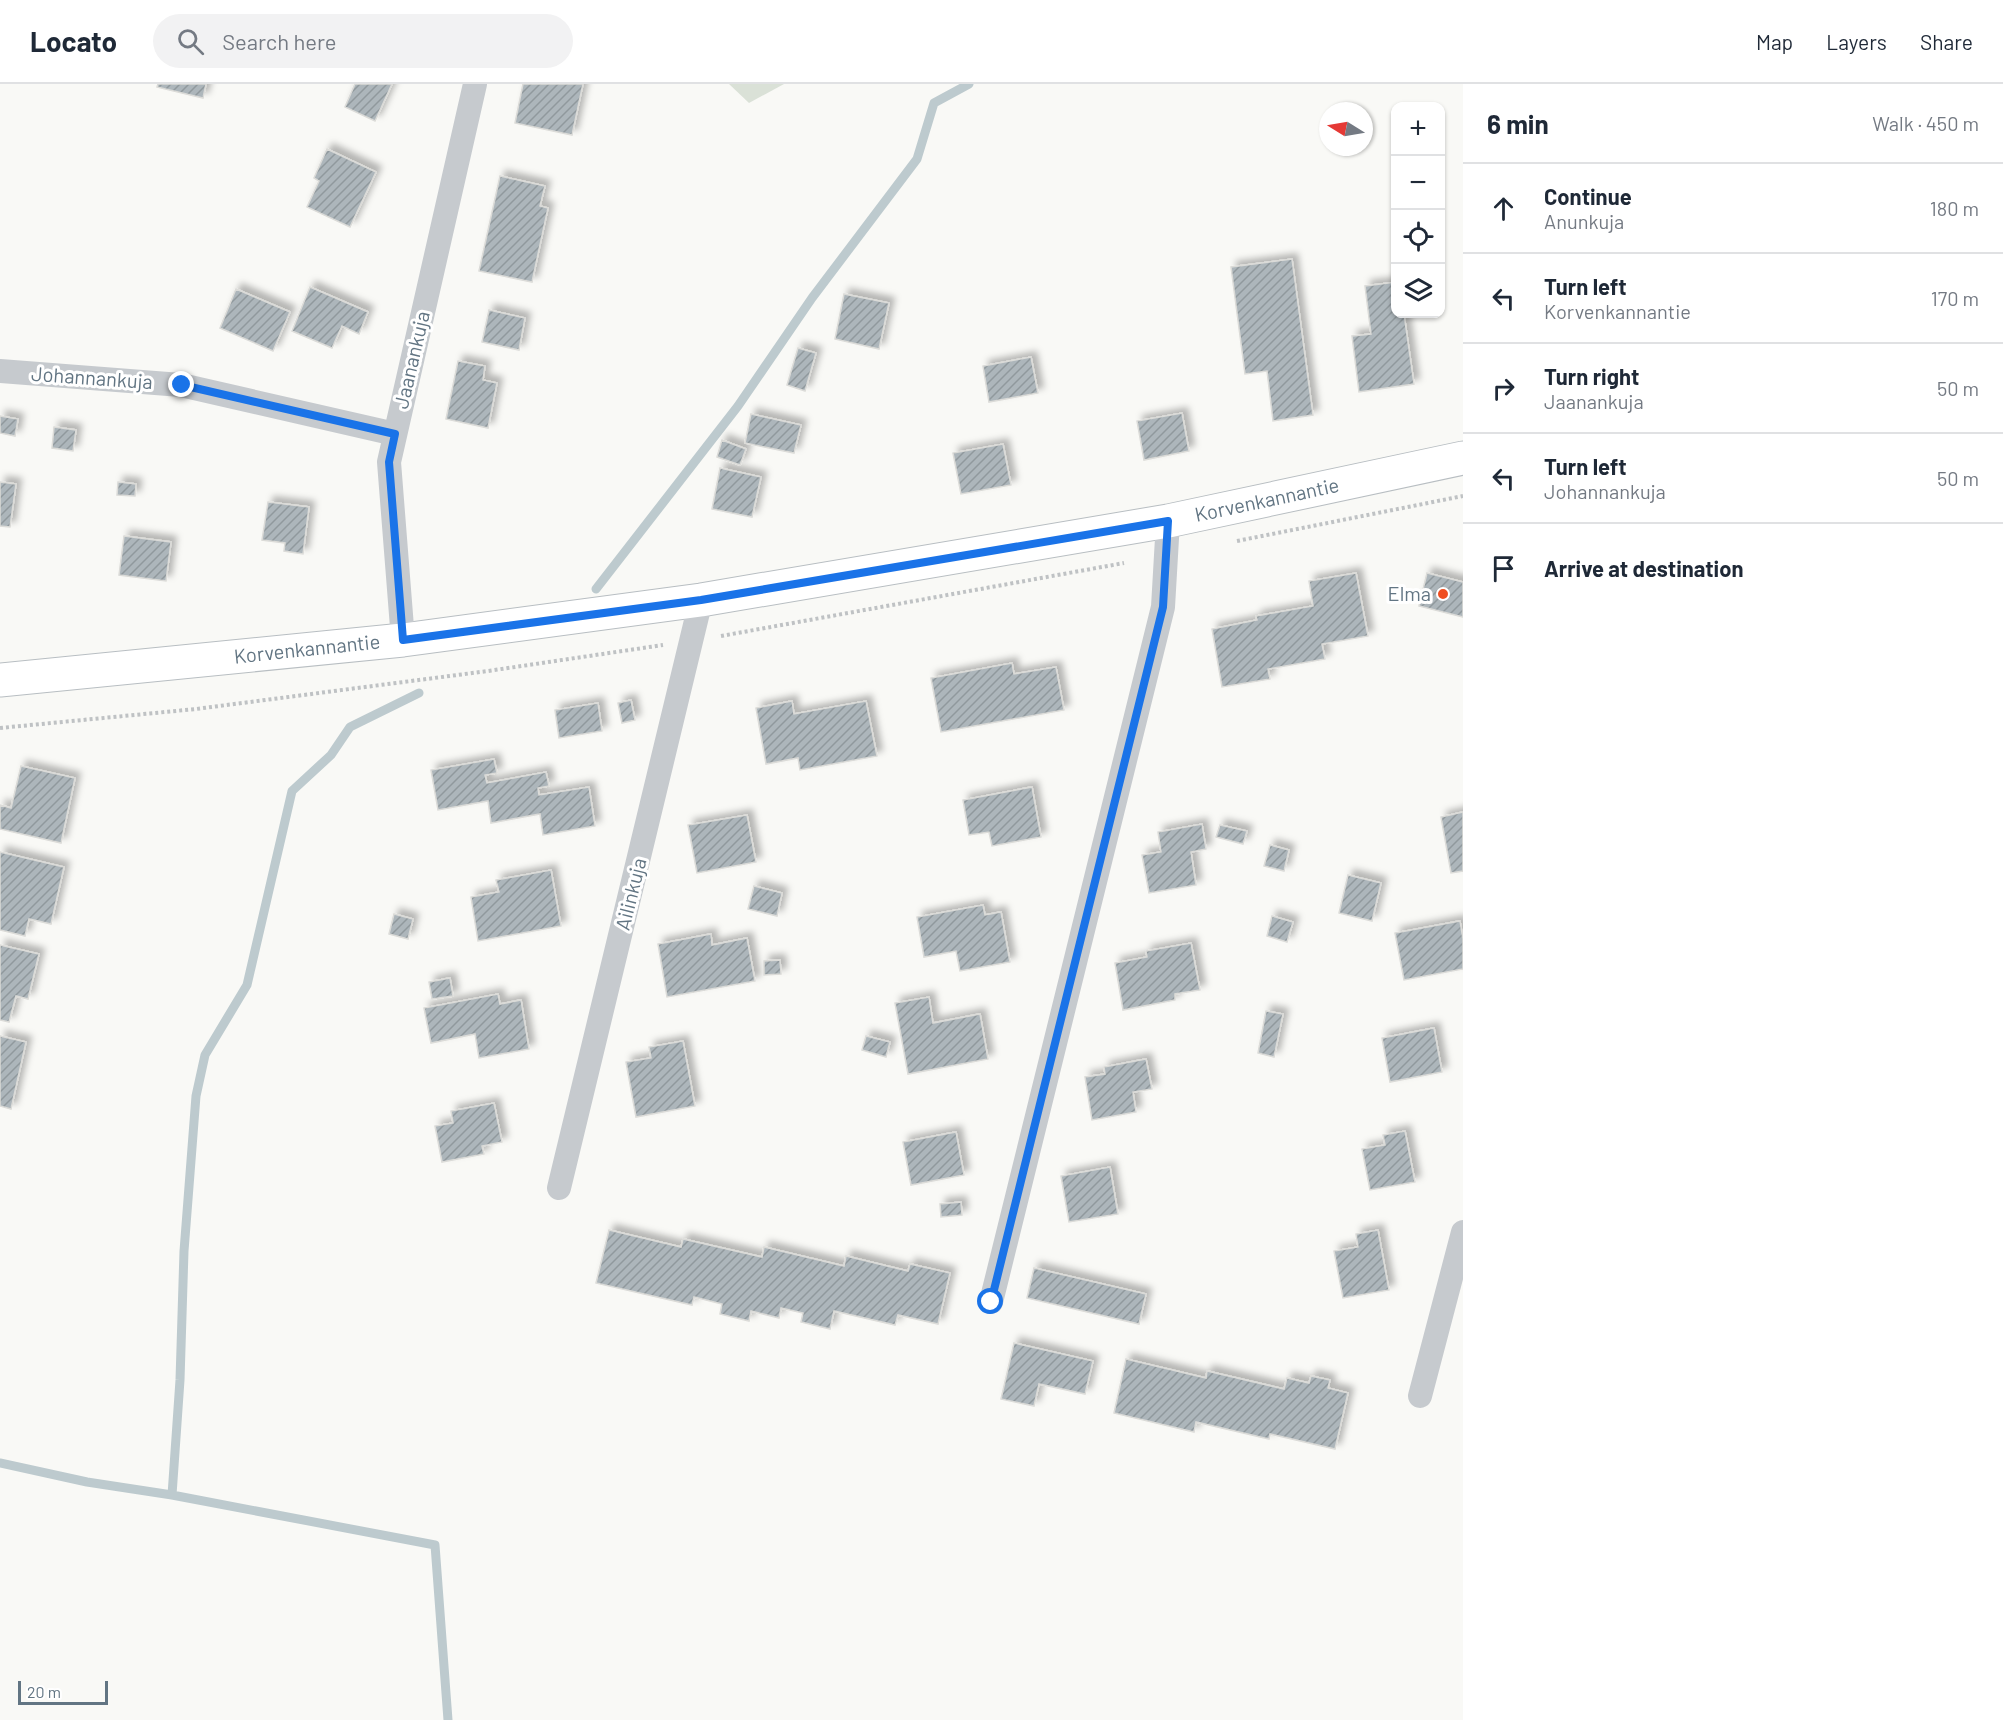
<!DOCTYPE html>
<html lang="en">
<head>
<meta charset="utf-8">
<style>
	body { margin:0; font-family:Barlow,sans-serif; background:#f2f2f3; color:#1f2937 }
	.controls { position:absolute; right:18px; top:18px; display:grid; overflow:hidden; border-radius:12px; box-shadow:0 2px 4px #0004 }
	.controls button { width:54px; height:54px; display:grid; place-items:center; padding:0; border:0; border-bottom:2px solid #e0e1e3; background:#fff; color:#1f2937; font:30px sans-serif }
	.compass { position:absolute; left:1319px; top:18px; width:54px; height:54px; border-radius:50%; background:#fff; box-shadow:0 2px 4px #0004; rotate:281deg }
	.scale { position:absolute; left:18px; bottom:15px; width:90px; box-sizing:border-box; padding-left:6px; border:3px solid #627583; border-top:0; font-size:16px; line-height:21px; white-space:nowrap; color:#627583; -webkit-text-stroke:4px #fff; paint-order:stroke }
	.stop { position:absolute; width:18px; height:18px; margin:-14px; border:4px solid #1a73e8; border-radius:50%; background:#fff }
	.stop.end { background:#1a73e8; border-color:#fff; box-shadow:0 2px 6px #0008 }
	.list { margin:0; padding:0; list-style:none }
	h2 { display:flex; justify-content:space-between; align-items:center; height:78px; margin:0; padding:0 24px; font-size:26px }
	h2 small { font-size:20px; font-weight:400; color:#747a83 }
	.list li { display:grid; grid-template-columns:39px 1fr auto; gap:18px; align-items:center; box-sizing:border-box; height:90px; padding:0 24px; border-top:2px solid #e0e1e3 }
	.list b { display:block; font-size:22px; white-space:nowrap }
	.list p { margin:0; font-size:20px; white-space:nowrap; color:#747a83 }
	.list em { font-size:20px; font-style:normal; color:#747a83 }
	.icon { flex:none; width:33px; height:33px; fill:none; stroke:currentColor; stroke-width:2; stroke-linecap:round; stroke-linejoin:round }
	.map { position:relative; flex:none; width:1463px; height:1636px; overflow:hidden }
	header { display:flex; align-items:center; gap:36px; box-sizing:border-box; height:84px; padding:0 30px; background:#fff; border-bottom:2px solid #e0e1e3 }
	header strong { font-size:28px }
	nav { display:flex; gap:33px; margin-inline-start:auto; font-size:21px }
	.search { width:420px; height:54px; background:#f2f2f3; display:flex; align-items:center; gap:15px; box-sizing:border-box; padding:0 21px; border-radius:33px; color:#747a83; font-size:22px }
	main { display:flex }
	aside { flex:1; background:#fff }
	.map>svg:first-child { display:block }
	.pitch { fill:#dae1d7 }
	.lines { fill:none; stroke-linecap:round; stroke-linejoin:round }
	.stream { stroke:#bdcace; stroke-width:9 }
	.building { fill:url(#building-hatch); stroke:#dbdbd8; stroke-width:1.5; filter:url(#shadow) }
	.secondary-casing { stroke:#b8bec2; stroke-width:35 }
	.path { stroke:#bfc2c4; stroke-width:4; stroke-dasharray:3 3; stroke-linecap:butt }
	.street { stroke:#c6cace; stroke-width:24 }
	.secondary { stroke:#fff; stroke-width:33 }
	.route { stroke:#1a73e8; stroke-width:8 }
	.poi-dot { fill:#ef4e20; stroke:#fff; stroke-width:2 }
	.labels { text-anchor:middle; stroke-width:6; stroke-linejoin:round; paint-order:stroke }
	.street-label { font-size:20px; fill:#627583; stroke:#fff }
	.poi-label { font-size:20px; fill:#627583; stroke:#fff; text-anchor:end }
</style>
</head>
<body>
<header>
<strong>Locato</strong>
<div class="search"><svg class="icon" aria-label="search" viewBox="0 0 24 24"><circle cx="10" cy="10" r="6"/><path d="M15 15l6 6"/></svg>Search here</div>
<nav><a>Map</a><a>Layers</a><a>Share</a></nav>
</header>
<main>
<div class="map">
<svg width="1463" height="1636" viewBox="0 0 1463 1636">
	<defs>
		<pattern id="building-hatch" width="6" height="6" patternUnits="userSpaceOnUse" patternTransform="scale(1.5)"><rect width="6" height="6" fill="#adb6bb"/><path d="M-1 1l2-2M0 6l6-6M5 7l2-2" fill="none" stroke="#90999d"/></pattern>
		<filter id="shadow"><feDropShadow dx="5.5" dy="-5.5" stdDeviation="3" flood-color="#0004"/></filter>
	</defs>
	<rect width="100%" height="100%" fill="#f9f9f6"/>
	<path class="pitch" d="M729,0h55l-35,19z"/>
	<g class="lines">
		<path class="stream" d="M596,505l142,-183 74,-108 105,-139 17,-56 35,-19
			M0,1379l87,19 85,13 263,50 13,175
			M172,1411l8,-115 4,-129 12,-155 9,-41 42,-70 45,-194 39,-36 19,-28 69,-34"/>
	</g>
	<path class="building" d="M158,0h48l-3,14 -46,-11z
		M355,0h37l-17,37 -30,-14z
		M523,0h60l-11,51 -57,-12z
		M327,65l49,23 -26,55 -43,-20 12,-26 -5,-3z
		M500,92l45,10 -5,20 8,2 -16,74 -53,-11z
		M1292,175l21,156 -40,6 -6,-50 -22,3 -14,-107z
		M1396,198v32h8l10,70 -55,8 -7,-56 19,-2 -6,-48z
		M310,203l58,25 -9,22 -17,-8 -10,22 -40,-17z
		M236,205l54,23 -17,39 -53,-23z
		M844,210l45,9 -10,46 -44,-10z
		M489,226l36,8 -6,32 -37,-8z
		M798,264l18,5 -11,38 -18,-6z
		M1031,273l7,36 -49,9 -6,-36z
		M458,277l27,5 -2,14 14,3 -9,45 -42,-9z
		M1182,329l7,38 -45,9 -7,-39z
		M751,330l50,11 -7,28 -49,-10z
		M0,332l18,3 -3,17 -15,-3z
		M54,343l22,3 -3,21 -21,-3z
		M722,356l24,9 -6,16 -23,-8z
		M1003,360l8,41 -50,9 -8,-41z
		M720,384l41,9 -9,40 -40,-8z
		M0,398l16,2 -6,43 -10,-1z
		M118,398l18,2 -1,12 -18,-1z
		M268,418l41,5 -6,47 -19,-3 1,-8 -23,-3z
		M124,452l47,6 -5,39 -47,-6z
		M1356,489l12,63 -46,8 3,15 -57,10 2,10 -48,8 -10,-58 45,-9 -1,-4 57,-10 -4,-25z
		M1427,489l36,9v35l-44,-11z
		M1012,579l2,11 42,-7 8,43 -123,22 -10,-54z
		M631,616l4,20 -13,3 -4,-20z
		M792,617l2,13 72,-13 11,55 -77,14 -2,-12 -32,6 -10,-56z
		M598,619l4,28 -43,7 -4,-28z
		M494,675l3,14 -12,2 2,8 59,-11 3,14 -11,2 1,7 50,-8 6,39 -52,9 -3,-21 -49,9 -3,-22 -50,9 -7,-40z
		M21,682l54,12 -14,65 -61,-14v-24l11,3z
		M1032,703l9,50 -49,9 -3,-14 -20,3 -6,-35z
		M1463,728v59l-12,2 -10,-56z
		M747,731l9,47 -59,11 -9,-48z
		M1202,740l4,25 -15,3 5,33 -47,8 -7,-38 19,-3 -3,-20z
		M1220,741l27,6 -4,13 -27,-7z
		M1270,761l19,5 -5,21 -20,-5z
		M0,768l64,15 -13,57 -22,-5 -4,17 -25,-6z
		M551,786l10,56 -83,15 -7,-44 28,-5 -3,-12z
		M1348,791l33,8 -9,38 -33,-8z
		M754,802l28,7 -5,23 -29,-7z
		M983,821l2,10 16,-3 9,50 -50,9 -4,-20 -32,6 -7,-40z
		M394,830l19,5 -5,20 -19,-5z
		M1272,832l21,6 -6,20 -20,-6z
		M1460,837l3,18v30l-59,11 -9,-47z
		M711,850l1,11 35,-7 8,43 -88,16 -9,-53z
		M1191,859l9,47 -25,4v6l-52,10 -8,-47 32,-6 -1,-6z
		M0,861l39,9 -11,45 -12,-3 -7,26 -9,-2z
		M780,876l1,14 -17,1v-14z
		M450,894l3,18 -21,3 -3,-17z
		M498,910l2,10 21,-4 8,49 -50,9 -4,-24 -44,9 -7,-35z
		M929,913l4,26 47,-9 8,45 -80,15 -13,-71z
		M1266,927l17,3 -9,43 -16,-4z
		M1434,944l8,44 -52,10 -8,-44z
		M0,952l26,6 -15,67 -11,-3z
		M866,952l24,6 -4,15 -24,-7z
		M683,957l12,65 -59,11 -10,-55 25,-4 -2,-11z
		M1146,975l6,30 -19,3 3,20 -44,8 -7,-43 20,-3 -1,-7z
		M494,1019l8,39 -20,4 2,8 -42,8 -7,-36 18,-3 -2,-12z
		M1405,1047l10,51 -45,8 -8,-41 23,-4 -2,-10z
		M956,1048l8,43 -53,10 -8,-43z
		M1110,1083l8,47 -49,8 -8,-46z
		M961,1118l1,13 -21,2 -1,-13z
		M609,1146l72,17 2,-8 79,18 2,-10 80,19 2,-10 62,15 2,-7 40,9 -12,51 -40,-9 -3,10 -61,-14 -4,18 -29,-7 2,-9 -22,-5 -2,10 -28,-7 -2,10 -29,-7 2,-10 -28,-7 -2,8 -96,-22z
		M1378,1146l11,60 -46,8 -9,-47 24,-4 -2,-13z
		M1034,1184l112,26 -7,30 -112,-26z
		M1014,1259l79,18 -8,33 -46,-10 -5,22 -33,-7z
		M1126,1275l80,19 1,-7 77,18 3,-11 22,5 2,-7 19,4 -2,8 20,5 -13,56 -65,-15 -1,5 -73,-17 -2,10 -80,-19z"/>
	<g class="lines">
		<g class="secondary-casing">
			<path id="secondary" d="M0,596l403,-40 298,-40 467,-79 295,-63"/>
		</g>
		<path class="path" d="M1237,457l226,-45
			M721,552l403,-73
			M0,644l196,-19 292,-38 175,-26"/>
		<path class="street" d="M0,287l181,14 214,49
			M403,556l-14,-178 86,-378
			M559,1104l142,-588
			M991,1218l172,-695 5,-86
			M1420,1312l43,-164"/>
		<use href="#secondary" class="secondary"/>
	</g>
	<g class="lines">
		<path class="route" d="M182,301l213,49 -6,28 14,178 298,-40 467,-79 -5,86 -172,695"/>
	</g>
	<circle class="poi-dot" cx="1443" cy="510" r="6"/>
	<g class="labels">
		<g class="street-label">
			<text transform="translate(412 276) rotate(-77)" y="7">Jaanankuja</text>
			<text transform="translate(92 294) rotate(4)" y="7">Johannankuja</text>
			<text transform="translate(1267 416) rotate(-12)" y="7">Korvenkannantie</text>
			<text transform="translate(307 565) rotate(-6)" y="7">Korvenkannantie</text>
			<text transform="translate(631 810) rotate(-76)" y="7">Ailinkuja</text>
		</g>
		<g class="poi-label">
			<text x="1431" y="517">Elma</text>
		</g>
	</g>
</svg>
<div class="controls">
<button>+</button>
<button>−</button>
<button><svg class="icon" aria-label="locate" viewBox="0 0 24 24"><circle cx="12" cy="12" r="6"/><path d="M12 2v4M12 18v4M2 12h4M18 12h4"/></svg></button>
<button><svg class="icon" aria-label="layers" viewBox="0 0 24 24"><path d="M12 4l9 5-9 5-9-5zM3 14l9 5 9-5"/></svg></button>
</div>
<svg class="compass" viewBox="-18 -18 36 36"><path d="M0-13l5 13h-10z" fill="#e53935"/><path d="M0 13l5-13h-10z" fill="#747a83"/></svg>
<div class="scale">20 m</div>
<div class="stop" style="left:991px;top:1218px"></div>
<div class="stop end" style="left:182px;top:301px"></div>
</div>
<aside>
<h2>6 min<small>Walk · 450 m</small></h2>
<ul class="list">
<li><svg class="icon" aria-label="ahead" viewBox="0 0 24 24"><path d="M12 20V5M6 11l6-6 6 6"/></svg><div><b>Continue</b><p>Anunkuja</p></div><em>180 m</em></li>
<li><svg class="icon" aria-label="left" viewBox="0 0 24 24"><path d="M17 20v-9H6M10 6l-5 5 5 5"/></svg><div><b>Turn left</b><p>Korvenkannantie</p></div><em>170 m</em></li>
<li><svg class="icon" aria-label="right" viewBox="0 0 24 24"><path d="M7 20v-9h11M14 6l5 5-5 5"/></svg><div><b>Turn right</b><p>Jaanankuja</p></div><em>50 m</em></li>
<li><svg class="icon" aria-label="left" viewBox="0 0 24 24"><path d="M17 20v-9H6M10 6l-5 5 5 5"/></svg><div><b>Turn left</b><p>Johannankuja</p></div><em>50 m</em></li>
<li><svg class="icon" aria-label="arrive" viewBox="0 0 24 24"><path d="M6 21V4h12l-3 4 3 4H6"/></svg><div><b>Arrive at destination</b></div></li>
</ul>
</aside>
</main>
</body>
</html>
